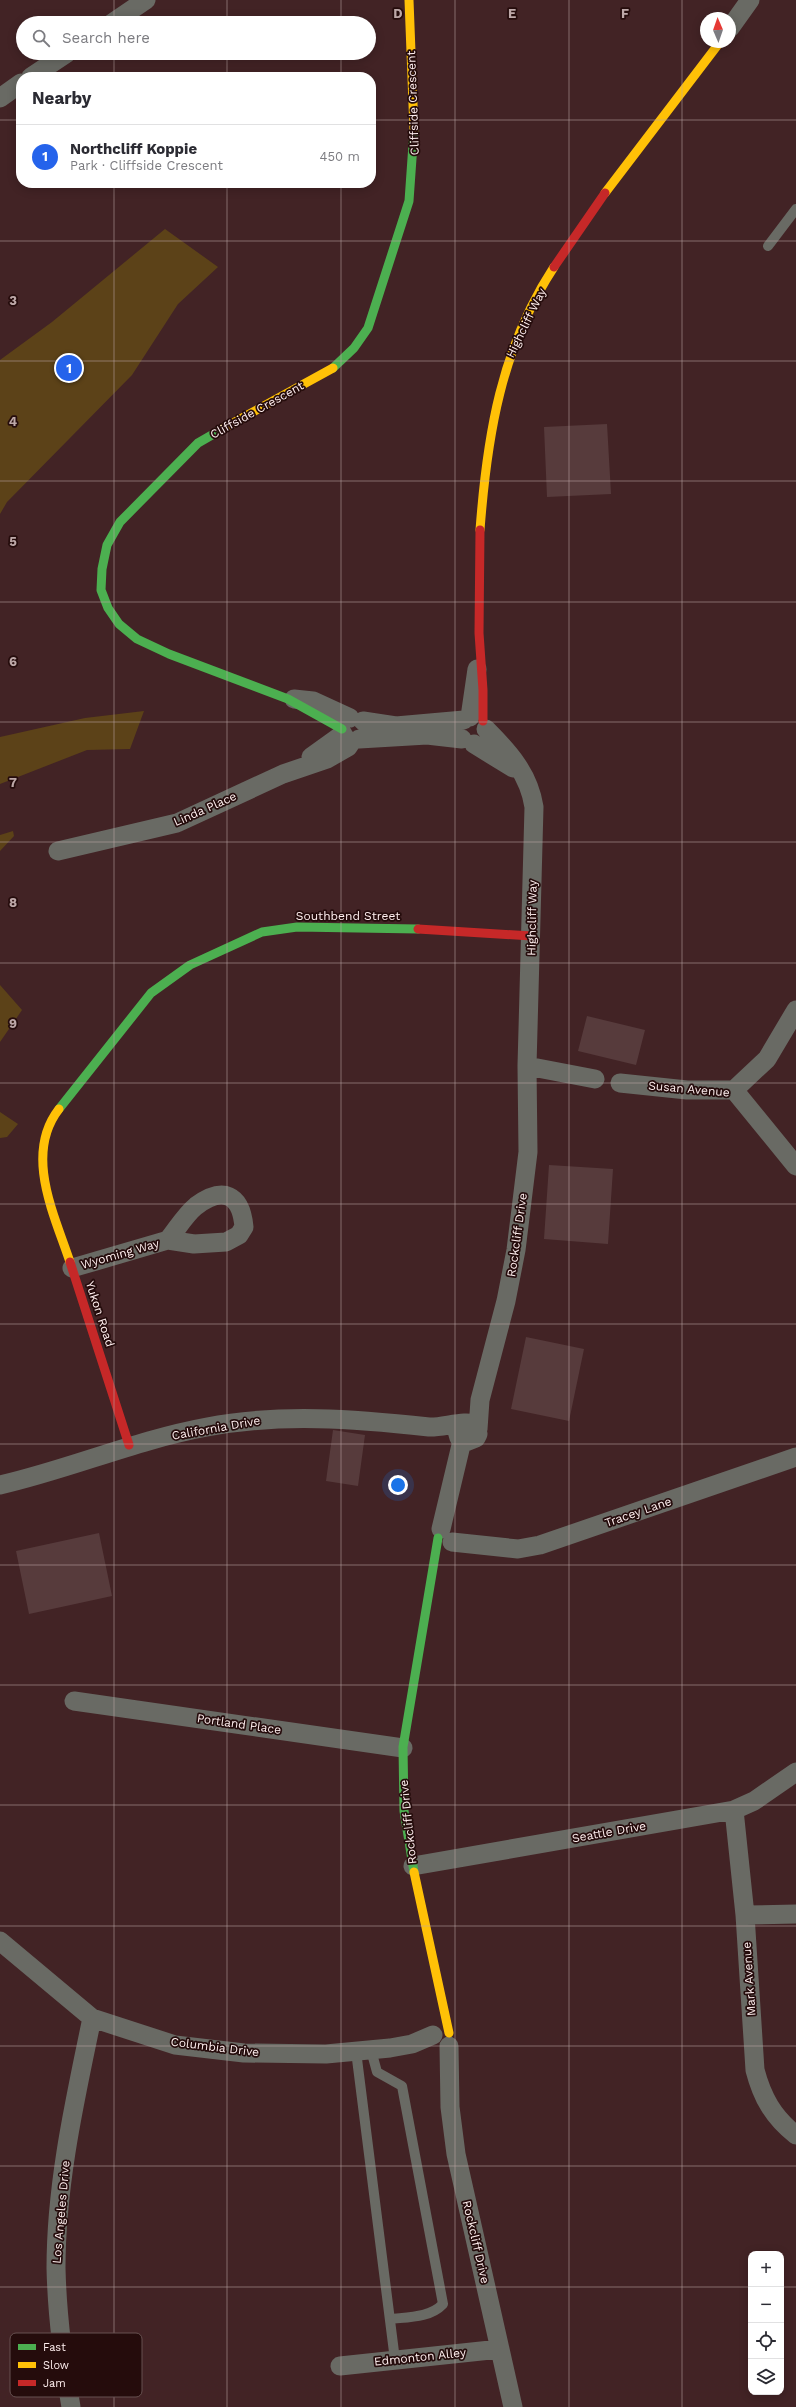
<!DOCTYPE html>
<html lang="en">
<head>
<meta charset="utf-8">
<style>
	body { margin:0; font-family:"Work Sans",sans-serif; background:#f2f2f3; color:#2b2b33 }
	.controls { position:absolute; right:12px; bottom:12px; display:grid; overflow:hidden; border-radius:8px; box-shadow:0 2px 10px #0003 }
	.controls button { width:36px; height:36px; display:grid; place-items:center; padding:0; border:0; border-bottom:1px solid #e1e1e2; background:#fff; color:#2b2b33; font:20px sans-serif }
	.compass { position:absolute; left:700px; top:12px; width:36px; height:36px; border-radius:50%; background:#fff; box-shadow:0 2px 10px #0003; rotate:358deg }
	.you { position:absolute; left:398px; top:1485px; width:14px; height:14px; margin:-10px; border:3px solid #fff; border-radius:50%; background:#1a73e8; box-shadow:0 0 0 6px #1a73e833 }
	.badge { display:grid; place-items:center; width:26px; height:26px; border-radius:50%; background:#2563eb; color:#fff; font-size:13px; font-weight:700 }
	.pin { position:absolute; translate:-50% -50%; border:2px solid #fff; box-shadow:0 1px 4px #0006 }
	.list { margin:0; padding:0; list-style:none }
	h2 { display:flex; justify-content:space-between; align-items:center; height:52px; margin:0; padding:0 16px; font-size:17px }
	h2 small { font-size:13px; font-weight:400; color:#7c7c81 }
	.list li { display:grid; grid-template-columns:26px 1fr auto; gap:12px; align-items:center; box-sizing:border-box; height:64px; padding:0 16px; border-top:1px solid #e1e1e2 }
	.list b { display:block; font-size:15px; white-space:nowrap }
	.list p { margin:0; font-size:13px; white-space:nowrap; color:#7c7c81 }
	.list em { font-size:13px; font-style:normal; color:#7c7c81 }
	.icon { flex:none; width:22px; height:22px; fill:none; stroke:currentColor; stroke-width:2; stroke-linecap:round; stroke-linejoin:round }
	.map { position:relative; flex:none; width:796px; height:2407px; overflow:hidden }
	.search { position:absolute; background:#fff; box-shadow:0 2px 10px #0003; left:16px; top:16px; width:360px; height:44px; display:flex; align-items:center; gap:10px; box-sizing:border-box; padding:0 14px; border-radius:22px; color:#7c7c81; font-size:15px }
	.panel { position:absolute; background:#fff; box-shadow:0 2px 10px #0003; left:16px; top:72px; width:360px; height:116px; border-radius:16px }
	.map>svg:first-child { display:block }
	.park { fill:#5c4218 }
	.building { fill:#573b3c }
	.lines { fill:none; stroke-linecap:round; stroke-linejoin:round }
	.lane { stroke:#696a64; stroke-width:10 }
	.street { stroke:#696a64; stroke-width:19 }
	.fast { stroke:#4caf50; stroke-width:9 }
	.slow { stroke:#ffc107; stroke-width:9 }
	.jam { stroke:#c62828; stroke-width:9 }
	.grid { fill:none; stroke:#bda8a8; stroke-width:1; stroke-opacity:0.55 }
	.labels { text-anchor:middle; stroke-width:3.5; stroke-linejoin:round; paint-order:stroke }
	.street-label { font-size:12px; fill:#ffefef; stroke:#250c0c }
	.key { fill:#250c0c; stroke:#665050; stroke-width:1 }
	.key-label { font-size:11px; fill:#ffefef }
	.grid-label { font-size:13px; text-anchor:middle; font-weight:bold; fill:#bda8a8; stroke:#250c0c; stroke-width:3.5; stroke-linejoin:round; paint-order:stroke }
</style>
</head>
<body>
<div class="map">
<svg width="796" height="2407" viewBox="0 0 796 2407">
	<rect width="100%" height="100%" fill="#422325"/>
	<path class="park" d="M165,229l53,38 -40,37 -46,71 -125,127 -7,12v-154l52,-38z
		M144,711l-14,38 -43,1 -87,34v-47l85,-19z
		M13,831l1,5 -14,15v-16z
		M0,985l22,25 -22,32z
		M0,1112l18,12 -11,13 -7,1z"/>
	<path class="building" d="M607,424l4,70 -64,3 -3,-70z
		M587,1016l58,14 -9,35 -58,-14z
		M549,1165l64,4 -5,75 -64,-5z
		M526,1337l58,12 -15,72 -58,-12z
		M333,1430l32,5 -7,51 -32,-5z
		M99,1533l13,63 -83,18 -13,-63z"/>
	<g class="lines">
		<path class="lane" d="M768,246l28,-37
			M371,2050l6,22 25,14 41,218c-13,14 -35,13 -53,15
			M356,2051l39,309"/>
		<path class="street" d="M112,23l34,-23
			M730,28l20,-28
			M31,77l36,-24
			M0,98l21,-15
			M294,699l19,2 37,17
			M470,717l7,-48
			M363,721l33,5 68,-6
			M359,739l68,-4 35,4
			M474,744l39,24
			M311,757l32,-23
			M58,851l119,-28 106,-49 44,-15 21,-12 4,-6
			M527,1066l68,13
			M620,1083l67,7h47
			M734,1090l33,-31 29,-49
			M734,1090l62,76
			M72,1268l96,-28 26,4 32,-2 13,-7 5,-8c-3,-33 -21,-41 -48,-21 -11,9 -19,23 -28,34
			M478,1429l2,-29 26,-99 10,-51 12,-98 -1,-86 7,-259c-5,-33 -25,-55 -48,-78
			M0,1485c70,-16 136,-45 207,-58 73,-14 149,-8 222,0 13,1 38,-8 47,-2l2,9 -2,4 -10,4 -7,-4 -2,-7 3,-7
			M441,1529l21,-88
			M452,1542l66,7 22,-4 256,-88
			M74,1701l329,47
			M734,1810l11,105 10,155c7,27 18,47 41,65
			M413,1866l321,-56 20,-9 42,-29
			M745,1915l51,-1
			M0,1941l92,77 83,27 69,8 82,1 64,-6 22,-4 21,-9
			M449,2046l1,61 6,47 57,253
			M340,2366l160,-17
			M71,2407c-8,-46 -14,-93 -15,-139 0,-85 19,-168 36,-250"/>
		<path class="fast" d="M333,368l21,-20 14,-20 41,-127 5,-71
			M224,428l-26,15 -78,79 -13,23 -5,24 -1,21 7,18 11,16 18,15 32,15 119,45 54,30
			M59,1109l92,-116 39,-28 72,-33 35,-5 121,2
			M414,1872l-10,-61 -1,-64 35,-209"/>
		<path class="slow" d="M409,0l5,130
			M605,193l115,-151
			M224,428l109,-60
			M480,530c7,-94 21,-182 74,-263
			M59,1109c-35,45 -5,105 11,153
			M414,1872l35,161"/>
		<path class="jam" d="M554,267l51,-74
			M480,530l-1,103 4,57v31
			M418,929l114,7
			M70,1262l59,183"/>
	</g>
	<path class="grid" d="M114,0v23M227,0v23M341,0v23M455,0v2407M569,0v2407M682,0v2407M114,53v24M227,53v24M341,53v24M0,120h21M371,120h425M114,183v2224M227,183v2224M341,183v2224M0,241h796M0,361h796M0,481h796M0,602h796M0,722h796M0,842h796M0,963h796M0,1083h796M0,1204h796M0,1324h796M0,1444h796M0,1565h796M0,1685h796M0,1805h796M0,1926h796M0,2046h796M0,2166h796M0,2287h751M781,2287h15"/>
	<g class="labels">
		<g class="street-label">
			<text transform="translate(413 103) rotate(-92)" y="4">Cliffside Crescent</text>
			<text transform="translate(526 323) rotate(-64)" y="4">Highcliff Way</text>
			<text transform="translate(257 410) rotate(-29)" y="4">Cliffside Crescent</text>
			<text transform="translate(205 809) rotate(-24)" y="4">Linda Place</text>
			<text x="348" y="920">Southbend Street</text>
			<text transform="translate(532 918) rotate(-89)" y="4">Highcliff Way</text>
			<text transform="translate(689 1089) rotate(5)" y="4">Susan Avenue</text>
			<text transform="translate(517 1235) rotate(-82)" y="4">Rockcliff Drive</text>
			<text transform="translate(120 1254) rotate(-16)" y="4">Wyoming Way</text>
			<text transform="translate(100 1314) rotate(72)" y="4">Yukon Road</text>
			<text transform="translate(216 1428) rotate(-10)" y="4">California Drive</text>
			<text transform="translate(638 1512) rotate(-19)" y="4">Tracey Lane</text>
			<text transform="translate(239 1724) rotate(8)" y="4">Portland Place</text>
			<text transform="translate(408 1822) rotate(-96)" y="4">Rockcliff Drive</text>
			<text transform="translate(609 1832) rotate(-10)" y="4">Seattle Drive</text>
			<text transform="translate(749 1979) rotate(-94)" y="4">Mark Avenue</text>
			<text transform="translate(215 2047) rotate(7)" y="4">Columbia Drive</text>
			<text transform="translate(61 2212) rotate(-85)" y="4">Los Angeles Drive</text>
			<text transform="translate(476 2242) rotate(77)" y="4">Rockcliff Drive</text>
			<text transform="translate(420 2357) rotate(-6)" y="4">Edmonton Alley</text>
		</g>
	</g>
	<rect x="10" y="2333" width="132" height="64" rx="6" class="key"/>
	<rect x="18" y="2344" width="18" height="6" fill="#4caf50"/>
	<rect x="18" y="2362" width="18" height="6" fill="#ffc107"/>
	<rect x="18" y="2380" width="18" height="6" fill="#c62828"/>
	<g class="key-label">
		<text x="43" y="2351">Fast</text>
		<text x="43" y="2369">Slow</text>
		<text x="43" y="2387">Jam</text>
	</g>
	<g class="grid-label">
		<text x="398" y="18">D</text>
		<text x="512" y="18">E</text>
		<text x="625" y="18">F</text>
		<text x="13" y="305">3</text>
		<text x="13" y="426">4</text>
		<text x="13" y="546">5</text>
		<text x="13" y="666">6</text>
		<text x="13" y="787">7</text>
		<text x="13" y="907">8</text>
		<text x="13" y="1028">9</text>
	</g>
</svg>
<div class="controls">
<button>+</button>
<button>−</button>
<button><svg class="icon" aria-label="locate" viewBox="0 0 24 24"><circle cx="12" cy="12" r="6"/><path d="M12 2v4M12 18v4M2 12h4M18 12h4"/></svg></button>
<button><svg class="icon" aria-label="layers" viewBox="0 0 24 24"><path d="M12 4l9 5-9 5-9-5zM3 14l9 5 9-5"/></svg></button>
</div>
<svg class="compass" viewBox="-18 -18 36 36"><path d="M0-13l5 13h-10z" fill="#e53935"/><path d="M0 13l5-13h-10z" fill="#7c7c81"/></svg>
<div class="you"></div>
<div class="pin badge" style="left:69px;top:368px">1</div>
<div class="search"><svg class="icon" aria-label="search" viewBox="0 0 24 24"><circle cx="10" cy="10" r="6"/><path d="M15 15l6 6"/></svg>Search here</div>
<section class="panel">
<h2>Nearby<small></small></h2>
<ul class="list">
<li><span class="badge">1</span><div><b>Northcliff Koppie</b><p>Park · Cliffside Crescent</p></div><em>450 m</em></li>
</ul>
</section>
</div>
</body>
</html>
